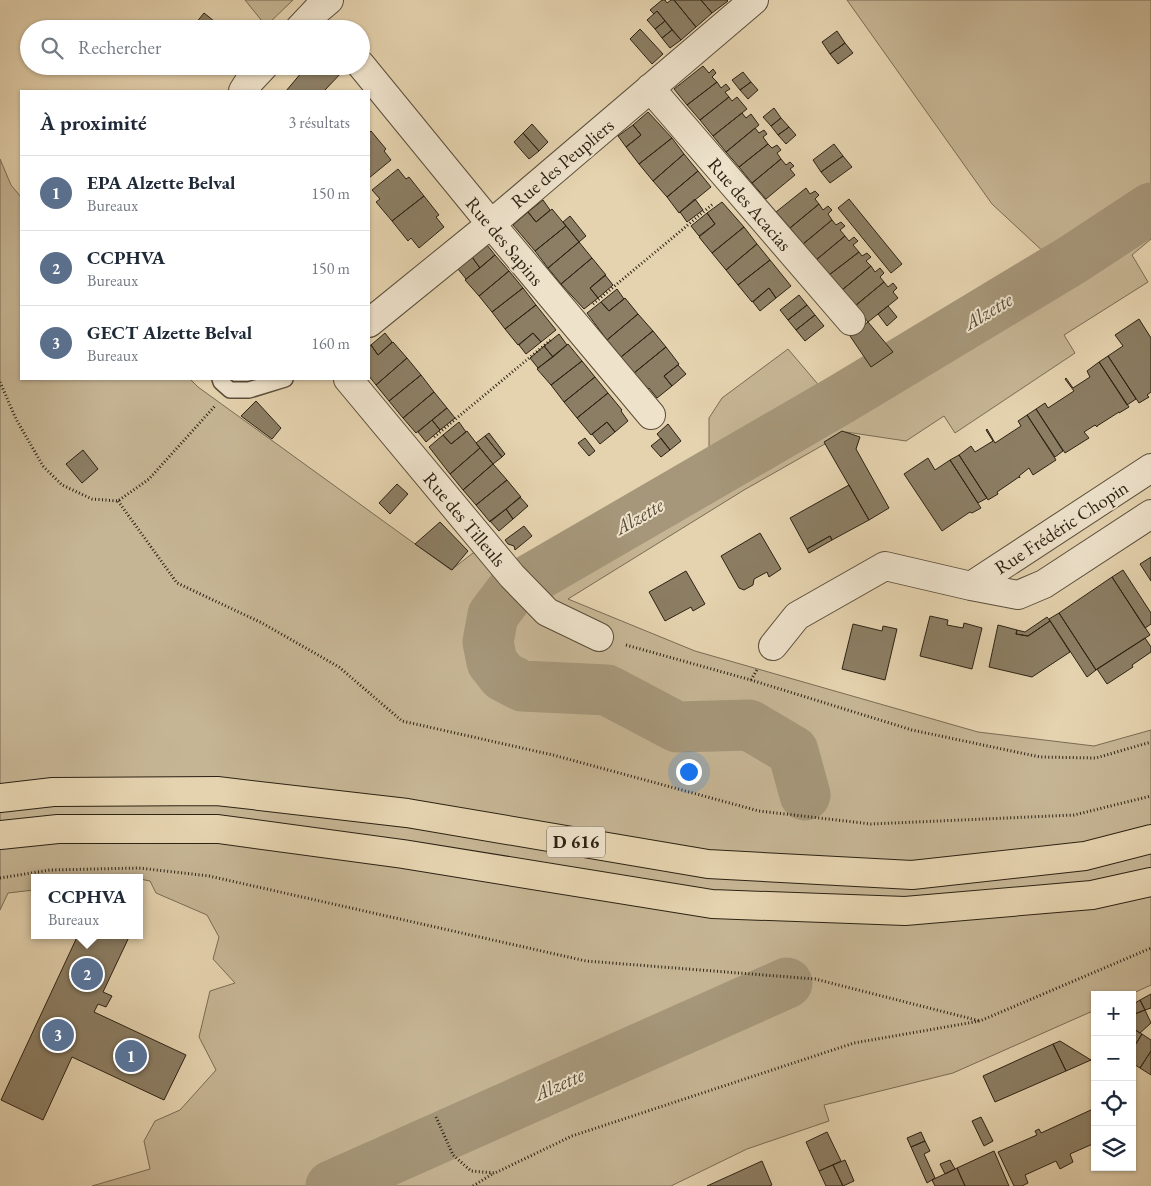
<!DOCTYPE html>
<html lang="fr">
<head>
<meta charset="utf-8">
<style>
	body { margin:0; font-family:"EB Garamond",serif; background:#f2f2f3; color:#1f2937 }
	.controls { position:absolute; right:15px; bottom:15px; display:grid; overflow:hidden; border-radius:0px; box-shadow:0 1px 4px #0004 }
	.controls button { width:45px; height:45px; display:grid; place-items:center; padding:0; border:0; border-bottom:1px solid #e0e1e3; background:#fff; color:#1f2937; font:25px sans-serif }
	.you { position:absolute; left:688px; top:771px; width:18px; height:18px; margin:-12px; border:4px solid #fff; border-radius:50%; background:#1a73e8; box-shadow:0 0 0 8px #1a73e833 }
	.badge { display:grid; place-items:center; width:32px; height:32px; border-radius:50%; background:#0b8043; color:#fff; font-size:16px; font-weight:700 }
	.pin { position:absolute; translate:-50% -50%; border:2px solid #fff; box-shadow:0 1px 5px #0006 }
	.popup { position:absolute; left:31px; top:874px; width:112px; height:65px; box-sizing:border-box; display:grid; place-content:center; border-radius:0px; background:#fff; filter:drop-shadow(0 1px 4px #0005); font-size:16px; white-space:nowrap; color:#747a83 }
	.popup b { font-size:19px; color:#1f2937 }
	.popup::after { content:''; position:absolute; left:50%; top:100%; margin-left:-10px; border:10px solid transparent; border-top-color:#fff }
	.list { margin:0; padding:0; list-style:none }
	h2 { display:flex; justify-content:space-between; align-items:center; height:65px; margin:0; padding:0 20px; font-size:21px }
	h2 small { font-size:16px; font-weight:400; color:#747a83 }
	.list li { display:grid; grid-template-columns:32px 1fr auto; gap:15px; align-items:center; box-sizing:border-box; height:75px; padding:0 20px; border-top:1px solid #e0e1e3 }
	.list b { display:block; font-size:19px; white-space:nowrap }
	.list p { margin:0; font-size:16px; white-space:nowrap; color:#747a83 }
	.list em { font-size:16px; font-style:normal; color:#747a83 }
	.icon { flex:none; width:28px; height:28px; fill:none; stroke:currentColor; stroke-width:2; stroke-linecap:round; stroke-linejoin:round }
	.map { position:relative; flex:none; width:1151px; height:1186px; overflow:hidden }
	.search { position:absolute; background:#fff; box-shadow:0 1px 4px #0004; left:20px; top:20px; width:350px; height:55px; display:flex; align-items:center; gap:12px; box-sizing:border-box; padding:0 18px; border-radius:28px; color:#747a83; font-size:19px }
	.panel { position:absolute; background:#fff; box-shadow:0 1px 4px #0004; left:20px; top:90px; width:350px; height:290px; border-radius:0px }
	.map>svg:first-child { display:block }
	.green { fill:#c6b594; stroke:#796c54 }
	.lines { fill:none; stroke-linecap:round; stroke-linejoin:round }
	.river { stroke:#a6977a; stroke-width:51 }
	.building { fill:#8c7e64; stroke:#2c2213 }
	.lane-casing { stroke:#5a4e3a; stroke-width:18 }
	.street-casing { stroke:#5a4e3a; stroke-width:30 }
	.primary-casing { stroke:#2c2213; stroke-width:30 }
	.path { stroke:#2c2213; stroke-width:3; stroke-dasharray:1 2.5; stroke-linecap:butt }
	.lane { stroke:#eee2cb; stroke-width:15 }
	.street { stroke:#eee2cb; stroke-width:28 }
	.primary { stroke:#e5d3af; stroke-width:28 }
	.labels { text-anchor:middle; stroke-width:4; stroke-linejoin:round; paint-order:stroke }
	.shield { fill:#eee2cb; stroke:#665c4a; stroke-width:1 }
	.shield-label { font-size:18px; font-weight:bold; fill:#2c2213 }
	.street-label { font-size:19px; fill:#2c2213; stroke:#eee2cb }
	.water-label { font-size:20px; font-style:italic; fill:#574b37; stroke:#eee2cb }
</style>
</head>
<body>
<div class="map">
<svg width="1151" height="1186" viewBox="0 0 1151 1186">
	<rect width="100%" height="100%" fill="#e5d3af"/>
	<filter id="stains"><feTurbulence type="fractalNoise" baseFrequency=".004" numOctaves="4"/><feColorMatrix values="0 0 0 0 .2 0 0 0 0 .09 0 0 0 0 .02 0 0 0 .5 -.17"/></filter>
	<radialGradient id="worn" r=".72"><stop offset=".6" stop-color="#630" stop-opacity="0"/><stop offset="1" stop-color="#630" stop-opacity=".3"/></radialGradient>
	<path class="green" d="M245,0h48l-27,26z
		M847,0h304v239l-19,16 16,27 -84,53 11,18 -120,80 -11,-17 -38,25 -60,-9 -102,58 -176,109 127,52 283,81 116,14 57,-16v255l-22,10h-34v15l-142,63 -129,32 5,16 -82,28 -76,37h-579l58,-17 -6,-28 11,-20 25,-11 36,-40 -17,-33 11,-46 25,-8 -22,-24 6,-22 -12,-22 -51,-22 -6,-12 -10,-2v-1h-106v12l-26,3 -8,17v-751l11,26 10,12v182h169l8,8 253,183 22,-17 21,2 28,15 187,-112v-40l13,-20 66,-49 40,47 41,-22 179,-118 -56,-52z"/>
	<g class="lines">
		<path class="river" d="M805,795l-12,-44 -44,-26 -72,2 -70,-37 -85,-4 -19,-10 -11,-14 -4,-20 5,-27 19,-25 331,-192 229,-138 79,-52
			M331,1186l456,-203"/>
	</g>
	<path class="building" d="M662,0h3l2,3 4,-3h3l22,27 -15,13 -24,-29 -3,3 -4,-4z
		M674,0h27l11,13 -16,14z
		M701,0h26l1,1 -16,12z
		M657,11l8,10 -10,8 -8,-9z
		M204,13l20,16h-33z
		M665,21l7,9 -10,8 -7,-9z
		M640,29l23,25 -11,10 -22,-25z
		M672,30l9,10 -11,8 -8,-10z
		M837,31l8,12 -15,11 -8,-12z
		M845,43l8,10 -15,11 -8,-10z
		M307,66h31l5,5 -19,20h-38z
		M703,66l6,7 4,-4 3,4 -4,4 5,5 -30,23 -13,-16z
		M743,72l8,10 -11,8 -8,-10z
		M717,82l4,6 5,-4 4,5 -5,3 4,5 -29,23 -13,-15z
		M751,82l7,8 -10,9 -8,-9z
		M729,97l3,4 5,-4 10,12 -34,27 -13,-16z
		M774,108l7,10 -10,8 -8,-9z
		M648,112l24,26 -33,26 -13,-17 15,-12 -8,-10z
		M742,113l4,5 5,-4 8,11 -33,27 -13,-16z
		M781,118l8,9 -11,8 -7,-9z
		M532,124l16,18 -9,9 -16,-18z
		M633,125l8,10 -15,12 -8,-11z
		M789,127l7,8 -10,9 -8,-9z
		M755,128l4,5 5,-3 3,4 -4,3 5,7 -29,23 -13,-15z
		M371,131l15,18 -2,2 7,9 -22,18v-45z
		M523,133l16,18 -10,8 -15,-17z
		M672,138l12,16 -31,27 -14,-17z
		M768,144l4,4 5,-3 4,5 -4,3 4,6 -29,24 -13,-16z
		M834,144l9,12 -22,16 -8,-12z
		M684,154l14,17 -31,26 -14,-16z
		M843,156l9,11 -22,16 -9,-11z
		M781,159l5,6 4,-3 4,4 -4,3 5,6 -29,24 -14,-16z
		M398,169l8,10 3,-2 15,19 -32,25 -16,-19 4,-3 -8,-9z
		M698,171l13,16 -32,26 -12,-16z
		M806,188l4,6 5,-3 4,4 -4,4 4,5 -29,24 -14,-16z
		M424,196l15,19 -3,2 8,10 -25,21 -8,-10 -3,3 -16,-20z
		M695,199l8,11 -16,12 -7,-10z
		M849,199l53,65 -11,9 -53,-65z
		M543,200l7,10 -14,12 -8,-10z
		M722,202l22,25 -32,26 -13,-16 16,-13 -8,-11z
		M819,204l4,6 5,-4 4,4 -4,4 4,6 -29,24 -13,-16z
		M552,209l14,17 -31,25 -22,-26 15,-13 8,10z
		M707,213l8,11 -16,12 -8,-10z
		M570,216l16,20 -7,6 -16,-20z
		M832,220l4,5 5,-3 4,4 -5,4 5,6 -29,24 -13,-16z
		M566,226l13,16 -31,26 -13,-17z
		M744,227l13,17 -31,26 -14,-17z
		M845,236l4,5 5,-4 4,4 -5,4 6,7 -30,23 -13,-15z
		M579,242l13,16 -31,26 -13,-16z
		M757,244l13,16 -32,25 -12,-15z
		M487,245l8,10 -15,13 -8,-11z
		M859,252l3,4 5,-3 4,4 -5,4 5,5 -29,24 -13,-15z
		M495,255l14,16 -30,25 -14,-16z
		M472,257l8,11 -14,11 -8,-10z
		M592,258l14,17 -16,13 8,10 -14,11 -23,-25z
		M770,260l21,26 -15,12 -7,-10 -17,14 -14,-17z
		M871,266l4,6 5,-4 4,5 -4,4 4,5 -29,24 -13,-16z
		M509,271l14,17 -31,24 -13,-16z
		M605,275l8,10 -15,13 -8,-10z
		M884,282l4,5 5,-4 4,5 -4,4 5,6 -30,24 -13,-16z
		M523,288l13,17 -31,24 -13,-17z
		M769,288l7,10 -16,13 -7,-9z
		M617,289l7,10 -15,12 -8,-9z
		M799,295l8,10 -19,15 -8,-10z
		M625,298l13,16 -31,26 -20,-27 14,-11 8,9z
		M536,305l20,25 -15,12 -8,-9 -15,12 -13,-16z
		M807,305l8,10 -19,15 -8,-10z
		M888,306l9,11 -10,9 -9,-12z
		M638,314l15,17 -32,26 -14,-17z
		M815,315l9,11 -19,15 -9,-11z
		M1139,319l12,19v54l-4,3 2,2 -10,6 -31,-47 15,-10 -8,-11z
		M868,322l25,30 -22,15 -21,-31z
		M653,331l13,16 -32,26 -13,-16z
		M385,333l7,9 -14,13 -7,-10z
		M533,333l8,9 -15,12 -7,-9z
		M559,334l8,11 -14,12 -9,-11z
		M393,342l14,16 -31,27 -7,-9v-30l2,-1 7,10z
		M568,344l14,17 -31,24 -14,-16z
		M544,346l9,11 -15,11 -8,-10z
		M666,347l13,17 -15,12 8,10 -15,12 -8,-10 -1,1 -14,-16z
		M1108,356l28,43 -9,6 -28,-43z
		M407,358l14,17 -32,26 -13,-16z
		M582,361l13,16 -31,25 -13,-17z
		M1099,362l30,45 -10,6v-1l-22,14v1l-2,-2 -11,7 5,6 -24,15 -29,-44 9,-6 3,5 26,-17 -9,-12 1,-1 7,10 17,-11 -3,-6z
		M678,365l8,9 -14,12 -8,-10z
		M421,375l13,17 -31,26 -14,-17z
		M595,377l13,16 -31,25 -13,-16z
		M434,392l13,16 -31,25 -13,-15z
		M608,393l14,17 -1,1 7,10 -13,11 -8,-10 -16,13 -14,-17z
		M256,401l25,27 -9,11 -31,-23z
		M447,408l8,10 -15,12 -8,-10z
		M1036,409l27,42 -8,6 -28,-42z
		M1027,415l29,45 -23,15 -4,-7 -10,8 1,2 -1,-1 -22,15 1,2 -10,6 -29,-45 12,-9 4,6 18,-11 -7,-11 1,-1 8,14 26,-17 -3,-5z
		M432,420l8,10 -14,12 -8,-10z
		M459,422l7,10 -15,12 -8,-9z
		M607,422l8,10 -15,12 -8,-10z
		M668,424l13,17 -11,9 -13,-16z
		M467,431l13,17 -30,26 -21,-27 14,-12 8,9z
		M842,431l18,6 -4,12 33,59 -20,12 -45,-78z
		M489,433l16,21 -3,3 -17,-21z
		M485,436l17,21 -9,7 -17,-21z
		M585,438l10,13 -6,5 -11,-13z
		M661,438l9,12 -9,7 -10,-11z
		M480,448l13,16 -30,26 -13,-16z
		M83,450l15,19 -16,14 -16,-19z
		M959,455l28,43 -9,5 -28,-43z
		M928,458l7,12 15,-10 31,48 -9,5 -2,-1 -28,19 -38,-57z
		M493,464l14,16 -31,25 -13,-15z
		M507,480l14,17 -31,25 -14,-17z
		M397,484l11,10 -18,20 -11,-11z
		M849,485l20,35 -37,20 -2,-4 -23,13 -17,-31z
		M520,497l8,9 -15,13 -7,-10z
		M506,509l7,10 -14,12 -9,-10z
		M440,522l28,29 -16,19 -37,-26z
		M524,526l8,10 -17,14 -1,-4 -6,-2 -3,-4z
		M760,533l21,36 -12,8 -2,-5 -13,7 -1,6 -9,5 -5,-2 -18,-32z
		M830,536l2,4 -23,13 -2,-4z
		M1151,557v24l-11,-17z
		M1123,570l28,43v11l-6,4 -33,-51z
		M686,571l19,33 -12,7 -2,-4 -26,14 -16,-29z
		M1112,577l38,58 -54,35 -37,-57z
		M1059,613l37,57 -9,7 -38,-58z
		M930,616l18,4 -1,5 16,3 1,-5 18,5 -10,41 -52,-13z
		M1047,617l3,4 -22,15 -12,-2 1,-4 8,2z
		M1050,621l20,31 -38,25 -43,-10 9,-42 19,5 -1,4 12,2z
		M853,624l29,7 1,-5 14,3 -12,51 -43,-11z
		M1145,638l6,9v5l-19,13 1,2 -26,17 -10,-15z
		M78,935h52l-27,57 9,4 -6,11 -8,-3 -4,8 92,43 -22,45 -92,-43 -29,63 -42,-20z
		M1151,994v14l-6,2 -5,-10z
		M1140,1000l5,10 -13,5v-10z
		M1145,1010l6,13 -11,10 -8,-5v-13z
		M1132,1028l10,6 -10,16z
		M1142,1034l9,6v11l-11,17 -8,-5v-13z
		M1060,1041l31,19 -25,11 -13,-27z
		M1053,1044l13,27 -71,31 -12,-26z
		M1151,1051v24l-11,-7z
		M1093,1109l2,5v29l-25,11 3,8 -13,7 -4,-8 -31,14 3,8 -6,3h-8l-16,-34 39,-17 -2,-4 4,-2 2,4z
		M981,1117l12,24 -9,5 -12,-25z
		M827,1132l14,29 -22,10 -13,-29z
		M921,1132l4,9 -14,6 -4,-9z
		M925,1141l5,10 -6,3 11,24 -8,5 -16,-36z
		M994,1151l15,35h-44l-8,-18z
		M845,1160l9,21 -11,5 -10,-21z
		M950,1160l5,9 -10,5 -5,-10z
		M762,1161l10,24 -3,1h-62z
		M833,1165l10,21h-17l-7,-15z
		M957,1168l8,18h-30l-3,-6z"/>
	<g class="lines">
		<g class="lane-casing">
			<path id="lane" d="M220,379l1,3 9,8h19l36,-11"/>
		</g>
		<g class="street-casing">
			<path id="street" d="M299,29l17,-18 13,-11
				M361,65l130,159 160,191
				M650,88l201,233
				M243,91l5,-8 16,-17
				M369,323l122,-99 263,-224
				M348,379l164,197 35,36 52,25
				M971,586l180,-118
				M773,646l24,-30 88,-50 86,20 47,9 26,-11 107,-70"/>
		</g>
		<g class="primary-casing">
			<path id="primary" d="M0,798l53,-6 164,-1 190,22 301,51 204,11 173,-19 66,-17
				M0,835l58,-6h160l185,25 309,50 193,7 187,-16 59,-13"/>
		</g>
		<path class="path" d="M593,304l120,-100
			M0,382l16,37 27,47 19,19 30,14 26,2 31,-22 66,-73
			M434,437l118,-98
			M118,501l59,82 85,40 77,44 63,54 151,34 206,56 112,13 203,-9 77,-19
			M626,645l125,35 161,50 128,27 56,1 55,-16
			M751,680l7,-12
			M0,878l50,-8 89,-2 70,8 377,85 229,18 165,42
			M436,1117l17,38 18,16 24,2 77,-37 282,-93 126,-22 171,-73
			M473,1186l21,-13"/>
		<use href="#lane" class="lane"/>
		<use href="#street" class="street"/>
		<use href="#primary" class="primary"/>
	</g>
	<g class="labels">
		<rect class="shield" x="547" y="826.5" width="58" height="31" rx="4"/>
		<g class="shield-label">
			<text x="576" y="848">D 616</text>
		</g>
		<g class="street-label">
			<text transform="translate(562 163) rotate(-40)" y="7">Rue des Peupliers</text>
			<text transform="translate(750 204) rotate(49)" y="7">Rue des Acacias</text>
			<text transform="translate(505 241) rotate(50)" y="7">Rue des Sapins</text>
			<text transform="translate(465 519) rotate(50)" y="7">Rue des Tilleuls</text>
			<text transform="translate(1061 527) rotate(-33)" y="7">Rue Frédéric Chopin</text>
		</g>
		<g class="water-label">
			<text transform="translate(988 311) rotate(-31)" y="7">Alzette</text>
			<text transform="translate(639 516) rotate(-30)" y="7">Alzette</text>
			<text transform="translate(559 1084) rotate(-24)" y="7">Alzette</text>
		</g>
	</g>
	<rect width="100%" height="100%" filter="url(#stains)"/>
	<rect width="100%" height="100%" fill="url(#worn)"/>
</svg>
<div class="controls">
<button>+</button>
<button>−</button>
<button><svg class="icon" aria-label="locate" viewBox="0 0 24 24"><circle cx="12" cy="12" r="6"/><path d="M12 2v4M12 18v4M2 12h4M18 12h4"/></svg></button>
<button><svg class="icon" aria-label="layers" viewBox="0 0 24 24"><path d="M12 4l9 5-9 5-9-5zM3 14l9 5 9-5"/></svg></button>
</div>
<div class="you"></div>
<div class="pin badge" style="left:131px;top:1056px;background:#5c6f8a">1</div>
<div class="pin badge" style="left:87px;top:974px;background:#5c6f8a">2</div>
<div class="popup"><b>CCPHVA</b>Bureaux</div>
<div class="pin badge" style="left:58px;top:1035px;background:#5c6f8a">3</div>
<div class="search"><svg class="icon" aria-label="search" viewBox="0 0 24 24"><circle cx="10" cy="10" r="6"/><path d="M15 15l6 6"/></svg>Rechercher</div>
<section class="panel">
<h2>À proximité<small>3 résultats</small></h2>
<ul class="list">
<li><span class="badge" style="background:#5c6f8a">1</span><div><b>EPA Alzette Belval</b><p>Bureaux</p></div><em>150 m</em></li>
<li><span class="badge" style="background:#5c6f8a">2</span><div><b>CCPHVA</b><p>Bureaux</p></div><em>150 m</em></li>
<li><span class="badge" style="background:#5c6f8a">3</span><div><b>GECT Alzette Belval</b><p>Bureaux</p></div><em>160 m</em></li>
</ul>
</section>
</div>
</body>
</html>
